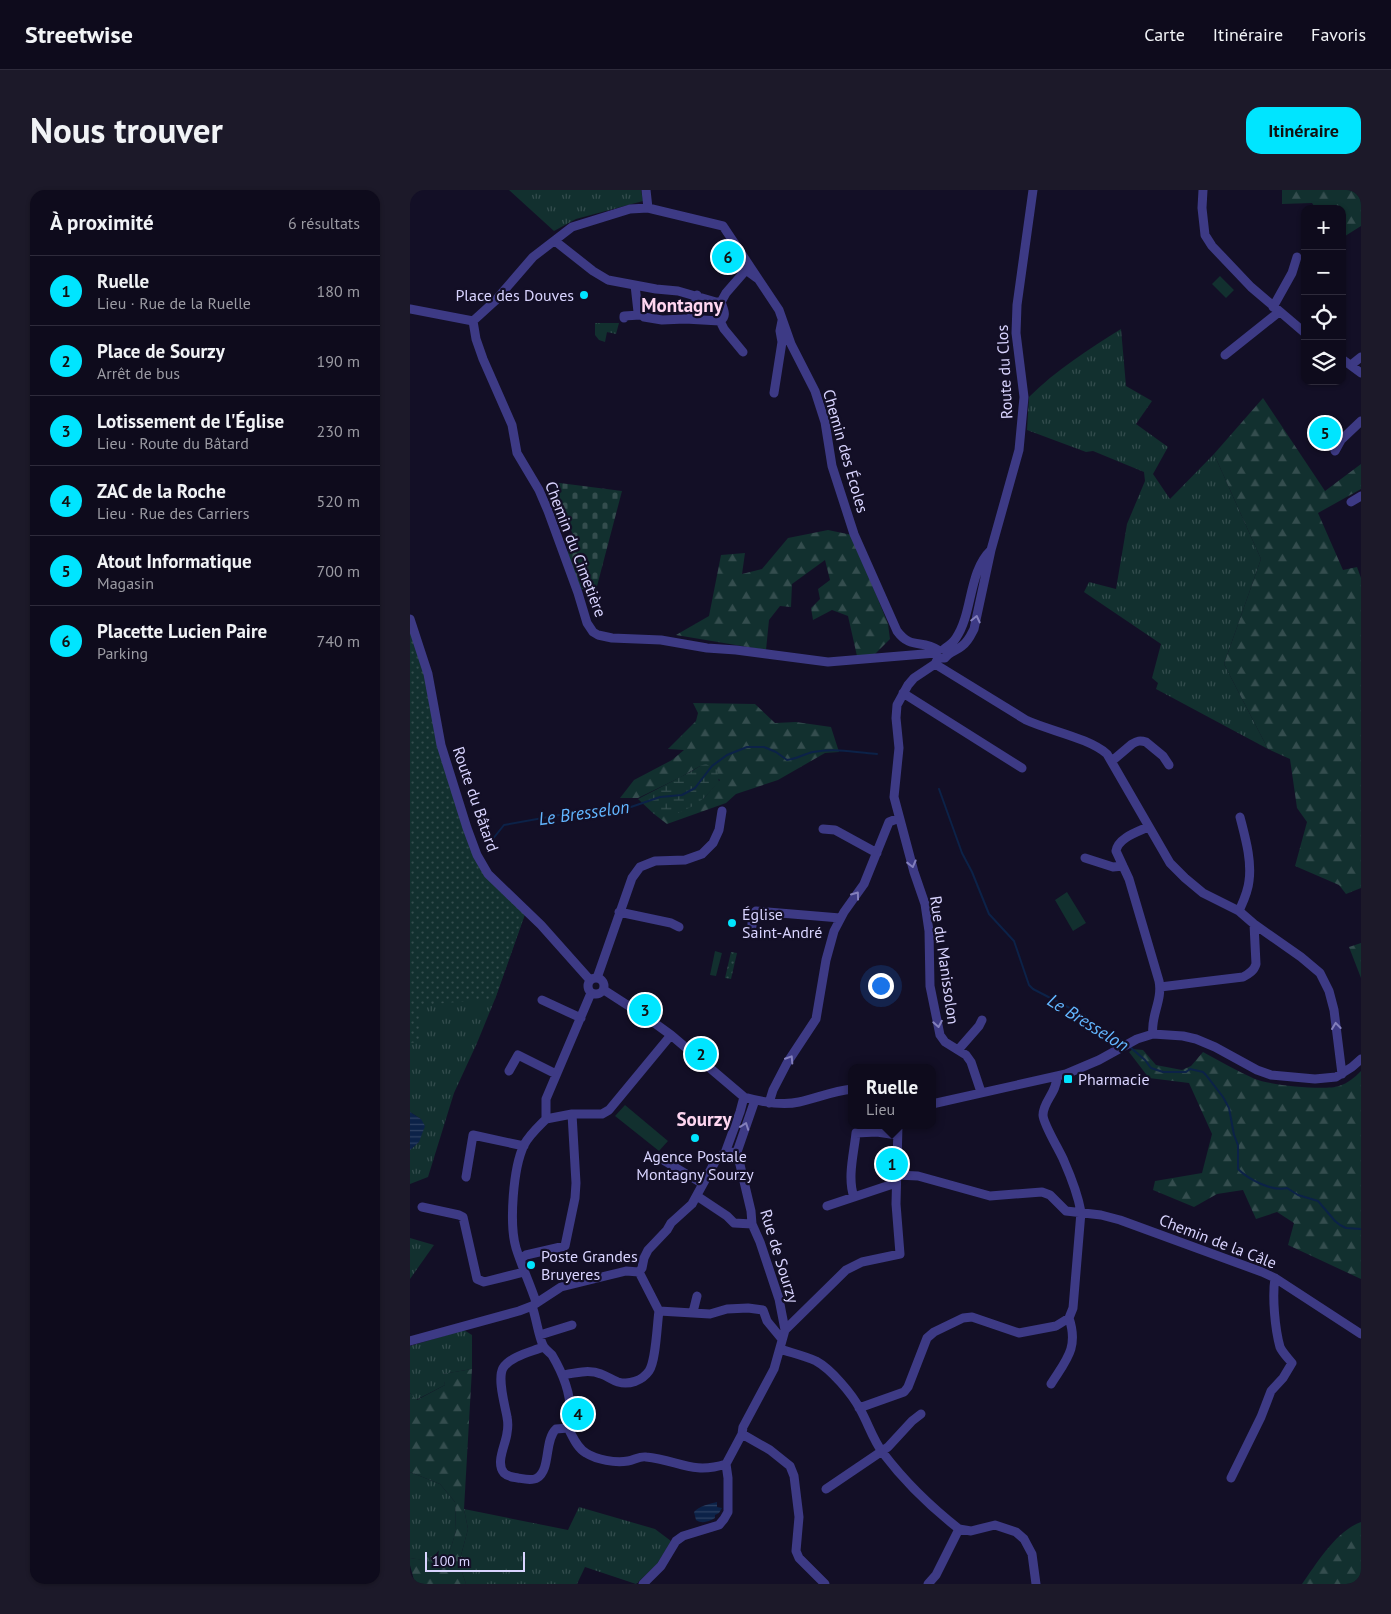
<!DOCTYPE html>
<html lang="fr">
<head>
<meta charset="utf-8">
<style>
	body { margin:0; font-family:"PT Sans",sans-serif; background:#1c1929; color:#f1f3f6 }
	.controls { position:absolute; right:15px; top:15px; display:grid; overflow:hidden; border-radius:10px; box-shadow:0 1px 4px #0004 }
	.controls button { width:45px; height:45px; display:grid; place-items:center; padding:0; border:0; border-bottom:1px solid #2e2b3b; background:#0e0b1c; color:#f1f3f6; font:25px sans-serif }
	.scale { position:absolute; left:15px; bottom:12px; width:100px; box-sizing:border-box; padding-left:5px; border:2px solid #d9d4ff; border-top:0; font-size:14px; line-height:18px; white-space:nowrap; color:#d9d4ff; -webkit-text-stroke:4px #130f26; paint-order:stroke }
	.you { position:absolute; left:470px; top:795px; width:18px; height:18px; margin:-12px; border:4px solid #fff; border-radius:50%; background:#1a73e8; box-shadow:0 0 0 8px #1a73e833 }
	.badge { display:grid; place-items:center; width:32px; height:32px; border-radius:50%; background:#00e5ff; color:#111; font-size:16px; font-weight:700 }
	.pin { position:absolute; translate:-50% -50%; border:2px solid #fff; box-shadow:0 1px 5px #0006 }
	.popup { position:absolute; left:438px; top:874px; width:88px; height:65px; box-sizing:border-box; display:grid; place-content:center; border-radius:10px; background:#0e0b1c; filter:drop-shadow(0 1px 4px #0005); font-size:16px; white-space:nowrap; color:#9b9ba3 }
	.popup b { font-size:19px; color:#f1f3f6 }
	.popup::after { content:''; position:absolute; left:50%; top:100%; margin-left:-10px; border:10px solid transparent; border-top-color:#0e0b1c }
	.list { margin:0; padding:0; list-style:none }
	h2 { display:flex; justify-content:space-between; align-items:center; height:65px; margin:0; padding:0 20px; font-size:21px }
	h2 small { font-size:16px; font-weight:400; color:#9b9ba3 }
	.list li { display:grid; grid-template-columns:32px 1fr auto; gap:15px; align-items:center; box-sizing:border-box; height:70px; padding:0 20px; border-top:1px solid #2e2b3b }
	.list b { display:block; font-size:19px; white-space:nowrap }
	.list p { margin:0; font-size:16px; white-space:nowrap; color:#9b9ba3 }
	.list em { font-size:16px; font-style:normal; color:#9b9ba3 }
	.icon { flex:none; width:28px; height:28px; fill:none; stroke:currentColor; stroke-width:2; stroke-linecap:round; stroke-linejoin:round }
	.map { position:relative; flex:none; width:951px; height:1394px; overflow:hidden; border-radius:15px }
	header { display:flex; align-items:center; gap:30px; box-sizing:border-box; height:70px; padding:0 25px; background:#0e0b1c; border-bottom:1px solid #2e2b3b }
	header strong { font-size:24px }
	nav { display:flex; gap:28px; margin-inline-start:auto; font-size:18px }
	.intro { display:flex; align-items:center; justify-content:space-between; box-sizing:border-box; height:120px; padding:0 30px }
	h1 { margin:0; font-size:35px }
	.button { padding:12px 22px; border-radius:15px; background:#00e5ff; color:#111; font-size:18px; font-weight:700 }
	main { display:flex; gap:30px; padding:0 30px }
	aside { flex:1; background:#0e0b1c; border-radius:15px; box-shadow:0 1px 4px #0004 }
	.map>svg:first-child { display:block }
	.grass { fill:url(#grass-tufts) }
	.forest { fill:url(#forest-firs) }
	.wetland { fill:url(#wetland-marsh) }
	.cemetery { fill:url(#cemetery-stones) }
	.park { fill:url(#park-dots) }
	.garden { fill:#12302f }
	.water { fill:url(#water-rules) }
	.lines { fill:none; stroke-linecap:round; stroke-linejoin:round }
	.stream { stroke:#0c2248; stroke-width:2 }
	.minor { stroke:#3d3a85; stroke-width:9 }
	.oneway { stroke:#837fbc }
	.poi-dot { fill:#00e5ff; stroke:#130f26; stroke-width:2 }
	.labels { text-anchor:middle; stroke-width:4.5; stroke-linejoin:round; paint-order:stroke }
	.poi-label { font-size:16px; fill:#d9d4ff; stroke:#130f26; text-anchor:start }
	.street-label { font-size:16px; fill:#d9d4ff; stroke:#130f26 }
	.water-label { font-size:18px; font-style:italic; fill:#62b6ff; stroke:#130f26 }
	.quarter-label { font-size:19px; font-weight:bold; fill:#ffd6f0; stroke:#130f26 }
</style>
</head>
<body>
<header>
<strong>Streetwise</strong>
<nav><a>Carte</a><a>Itinéraire</a><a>Favoris</a></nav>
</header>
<div class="intro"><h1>Nous trouver</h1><a class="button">Itinéraire</a></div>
<main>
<aside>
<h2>À proximité<small>6 résultats</small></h2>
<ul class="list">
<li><span class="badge">1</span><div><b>Ruelle</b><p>Lieu · Rue de la Ruelle</p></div><em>180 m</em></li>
<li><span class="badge">2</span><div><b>Place de Sourzy</b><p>Arrêt de bus</p></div><em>190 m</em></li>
<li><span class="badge">3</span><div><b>Lotissement de l'Église</b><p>Lieu · Route du Bâtard</p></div><em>230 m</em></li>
<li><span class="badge">4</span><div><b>ZAC de la Roche</b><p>Lieu · Rue des Carriers</p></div><em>520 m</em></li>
<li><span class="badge">5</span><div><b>Atout Informatique</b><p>Magasin</p></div><em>700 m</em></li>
<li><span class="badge">6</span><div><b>Placette Lucien Paire</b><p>Parking</p></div><em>740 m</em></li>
</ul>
</aside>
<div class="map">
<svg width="951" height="1394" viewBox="0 0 951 1394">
	<defs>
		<pattern id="grass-tufts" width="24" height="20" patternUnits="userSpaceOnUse" patternTransform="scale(1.25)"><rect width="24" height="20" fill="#12302f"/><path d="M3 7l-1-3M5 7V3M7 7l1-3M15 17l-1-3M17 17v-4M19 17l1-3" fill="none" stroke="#344d4e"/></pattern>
		<pattern id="forest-firs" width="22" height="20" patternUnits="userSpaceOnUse" patternTransform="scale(1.25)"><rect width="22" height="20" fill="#12302f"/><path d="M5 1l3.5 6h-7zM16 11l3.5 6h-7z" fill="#344d4e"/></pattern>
		<pattern id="wetland-marsh" width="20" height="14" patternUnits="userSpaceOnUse" patternTransform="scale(1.25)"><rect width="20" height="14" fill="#12302f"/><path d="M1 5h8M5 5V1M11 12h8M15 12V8" fill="none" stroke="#344d4e"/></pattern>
		<pattern id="cemetery-stones" width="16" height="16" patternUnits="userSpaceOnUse" patternTransform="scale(1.25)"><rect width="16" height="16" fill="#12302f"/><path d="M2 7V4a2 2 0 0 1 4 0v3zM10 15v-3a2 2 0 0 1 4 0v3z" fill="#344d4e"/></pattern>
		<pattern id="park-dots" width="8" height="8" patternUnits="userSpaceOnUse" patternTransform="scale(1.25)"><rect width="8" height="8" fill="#12302f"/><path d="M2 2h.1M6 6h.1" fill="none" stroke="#344d4e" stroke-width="1.8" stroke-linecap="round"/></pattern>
		<pattern id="water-rules" width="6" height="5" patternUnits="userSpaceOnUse" patternTransform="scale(1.25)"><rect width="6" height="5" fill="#0c2248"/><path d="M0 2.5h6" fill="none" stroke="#2f4163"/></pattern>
	</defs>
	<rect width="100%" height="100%" fill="#130f26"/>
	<path class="grass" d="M99,0h132l2,11 -67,18 -22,12z
		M185,133h24l-3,11 -9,-2 -2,10 -6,-2 -4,-5z
		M711,139l5,57 26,15 -16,23 32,23 -15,27 17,25 44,-45 47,105 -37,105 44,85 -112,-60 2,-6 -6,-5 9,-34 -77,-52 5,-10 27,7 11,-65 18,-43 -1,-9 -51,-21 -7,1 -59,-22 2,-33c27,-27 60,-48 92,-68z
		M115,724l-30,85 -18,44 -23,50 -26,84 -18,7v-34l9,-8 2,-23 -11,-7v-168z
		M0,1048l24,7 -24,34z
		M54,1140l8,5v34l-29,5 2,11 -29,15 -6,-7v-47z
		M0,1282l30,12 15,18 1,29 -10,33 -36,-6z
		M169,1317l76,22 16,12 -14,23 -21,20 -51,-17 -8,17h-111l-7,-21 9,-34 -4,-20 104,21z"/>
	<path class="forest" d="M872,0h79v36l-19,12v-29h-26l-4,-6 -30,1z
		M853,208l62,93 36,-27v25l-43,24 25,57 14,-3 4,11v310l-15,6 -7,-9 -44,-19 12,-44 -10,-14 -7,-49 -22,-10 -44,-85 37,-105 -47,-105z
		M418,340l24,5 36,89 2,15 -16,16 -17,1 -9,-40 -16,-6 -19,10 -2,-12 9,-9 -2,-10 12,-9 -5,-20 -33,24 -1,23 -11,-1 -11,14 -3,30 -90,-15 33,-19 12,-61 24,-2 -3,21 20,-5 26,-31z
		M283,513l62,1 20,19 21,-1 35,5 8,25 -14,1 -47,27 -42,14 -10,9 -59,21 -13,-10h18l32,-16 16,-18 -20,-14 -19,11 -43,21h-18l14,-18 38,-20 12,-10 -16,-1 28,-28 2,-8z
		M951,753v35l-12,-31z
		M723,859l10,1 13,15 26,5 9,-4 12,-14c17,9 34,19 52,27 14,6 70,12 84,7 9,-3 15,-8 22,-15v208l-73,-34 6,-22 -17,-11 -21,7 -13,-29 -26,4 -23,13 -41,-17 2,-9 47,-8 10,-39 -23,-51 -40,-5 -20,-26z
		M62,1179l-8,140 4,20 -9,34 7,21h-51l-5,-19v-7l36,5 10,-32 -1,-29 -15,-18 -30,-12v-79l7,7 28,-15 -3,-11z
		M951,1332v62h-59c15,-21 34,-53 59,-62z"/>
	<path class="wetland" d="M296,574l11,6 2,12 -15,16 -11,8 -19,9 -20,-1 -16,-15 54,-28 8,-5z"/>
	<path class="cemetery" d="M142,292l70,9 -26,99 -17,-1 -13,-35 9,-14z"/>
	<path class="park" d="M0,440l15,45 49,182 51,57 -30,85 -74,6v37l-11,1z
		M321,762l6,1 -6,26 -6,-1z"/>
	<path class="garden" d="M810,86l14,14 -8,8 -14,-14z
		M657,702l19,31 -13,8 -18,-31z
		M305,761l7,2 -6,23 -6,-1z
		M215,915l43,36 -9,10 -44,-35z"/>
	<path class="water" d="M0,922l11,7 4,7 -6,16 -9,8z
		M307,1312v5l5,1 -3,5 -4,2v3c-7,4 -13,6 -19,2l-2,-8c5,-6 15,-8 23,-10z"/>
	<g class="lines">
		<path class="stream" d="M529,599l23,64 10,19 17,42 25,27 15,44 4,4 52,27 9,13 4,4 20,5 7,4
			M78,655l16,-20 72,-13 52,-4 32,-11 22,-2 13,-7 17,-22 15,-11 20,-8h17l12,5 11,8c9,-1 17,-6 26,-8 21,-4 43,0 64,2
			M720,857l15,13 6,8 12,4h23l4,-3 13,3 3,3 17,22 6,11 5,27 4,10v24c10,10 34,23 49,19l11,7 20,6 17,20 5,4 6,3 15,1"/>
		<path class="minor" d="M236,0l2,18
			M793,0l-1,18 3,27 7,11 39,41 54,46
			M145,51l38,30 15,9 48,9 22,2 38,11h5l5,-9 20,-23 11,8
			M225,95l3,27 6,5 18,3 23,-1 35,2c8,-5 3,-12 1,-19
			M863,117l19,-34 5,-16
			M0,119l63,12
			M214,128v-2l16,-1
			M280,129l7,-24
			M63,131l22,-20 38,-44 39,-30 58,-18 18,-1 75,18 56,84 12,34 24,47 10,31 7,44 22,68 43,97c14,19 25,8 41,19
			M63,131l3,18 7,20 29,66 5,28 22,37 9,21 30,82 9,30 6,9 5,3 14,3 49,2 46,8 29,2 92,12 108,-9
			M310,131l4,8 19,23
			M815,165l54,-43
			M932,169l19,14
			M941,175l10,-8
			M364,203l8,-51 -2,-11 2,-10
			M925,261l6,-11 20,-19
			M941,312l10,-6
			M581,360l28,-100 5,-53 -8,-64 1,-28 16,-115
			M0,429l18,55 13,71 26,83 10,27 11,19 53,51 49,55
			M528,468h7c4,-6 11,-7 17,-12 6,-4 9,-11 12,-17l17,-79c-23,22 -18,63 -35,88 -3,5 -8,8 -12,11
			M527,470l-2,4 -21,14 -6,7 -11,20 -1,13 3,30 -5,49 20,75 11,32 4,27 1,55 10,49 5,7 21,13 5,7 10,30
			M525,474l91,56c24,11 63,18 81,34l63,109 15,15 18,15 36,18 15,13 47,33 19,16 9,18 5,19 8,64
			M493,503l119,75
			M702,571l20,-17c5,-3 8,-4 14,-2l17,14 6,9
			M738,637c-11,5 -30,11 -32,24l13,28 30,102c4,19 -9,36 -6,53
			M413,639l12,1 42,23
			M675,668l28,9 10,-1
			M829,721c4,-9 9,-19 10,-30 3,-21 -4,-44 -9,-64
			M209,722l52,11 8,4
			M340,740l2,-4v-11l4,-4 84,7
			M178 796a8 8 0 1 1 16 0a8 8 0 1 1-16 0Z
			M187,788l35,-100 8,-11 15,-6 30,-1 17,-6 11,-11 6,-13 3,-19
			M750,797l83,-10c6,-3 11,-6 13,-13l-2,-40
			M194,800l45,29 22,16 73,62c18,5 37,9 55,5 18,-4 34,-11 53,-13
			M181,803l-45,106v20l26,-5h30l7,-4 62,-75
			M132,810l39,18
			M548,860l21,-24 3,-6
			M99,881l9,-16 38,19
			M359,913l4,-13 14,-27 29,-44 10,-59 8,-29 10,-19 20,-28 25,-62 10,-4
			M522,914l134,-30 33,-14 38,-21 16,-5 30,2 13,3 19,8 42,23 14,5 44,4 21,-2 16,-10 9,-8
			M327,962l18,-52
			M315,963l15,-41 4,-15
			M248,967l45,27
			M487,985l21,1 72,20 52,-4 8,3 16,16 35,4 19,5 142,52 13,6 86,56
			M56,987l7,-42 51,11
			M287,1006l30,20 7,7 18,1
			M444,1007c-7,-19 0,-44 2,-64l21,-1 20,3
			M417,1016l69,-23
			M12,1017l37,8 4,2 14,62 7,3 40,-10
			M110,1069l6,-4 39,-9 10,-48 1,-15 -4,-69
			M229,1082l3,-4 2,-10 4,-8 19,-20 4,-7 21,-19 24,-44 9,-7 12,-1 14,59 1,13 8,18 19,57 6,31
			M229,1082l20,39 51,3 17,-5 21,-1 15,2 4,11 14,17
			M126,1112c-6,-18 -14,-35 -20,-54 -7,-24 -3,-80 8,-103 5,-10 14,-18 22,-26
			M122,1116c4,10 7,34 12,41 2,3 5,5 8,8 13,22 23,48 16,73 5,9 9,20 18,25 11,7 29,10 42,8 6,-1 12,-5 18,-4 32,3 46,18 80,7
			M283,1122l4,-16
			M130,1145l32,-10
			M0,1151l109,-30 13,-5 29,-19 57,-14 8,-2 13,1
			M133,1157c-12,5 -32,9 -40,21 -6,11 2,37 4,49 1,5 1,11 0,16 -1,11 -12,30 -3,40 4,4 9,4 14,5 6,1 14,3 19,0 14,-8 7,-38 19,-49l12,-1
			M370,1159c12,4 25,7 36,12 15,8 36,33 44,48 8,14 13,31 23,44 22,29 48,54 76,76
			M153,1185c12,-2 26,-6 38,-1 6,2 11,6 17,8 11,3 24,-1 31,-11 7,-10 8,-47 10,-60
			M641,1194c15,-24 28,-36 18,-66
			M449,1218l45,-16 4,-5 19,-49 7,-6 29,-14 9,-1 47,16 37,-7 13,-8 4,-10 8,-96c-3,-17 -10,-35 -17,-51 -4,-10 -21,-37 -21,-46 0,-14 14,-22 14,-39
			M821,1288l30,-61 10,-26 12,-13 9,-15c-4,-5 -10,-11 -12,-16 -5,-18 -8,-50 -5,-69
			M416,1299l62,-42 24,-26 9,-7
			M549,1339l12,2 24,-6 21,7 8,7 8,15 4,30
			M233,1394l18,-18 15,-25 7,-5 36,-11 5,-6 4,-7v-34l-2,-14 16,-30
			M415,1394l-26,-26 -3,-7 3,-34 -5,-41 -4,-10 -20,-16 -28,-16 1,-7 31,-58 11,-39 61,-60 16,-8 38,-8 -4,-50 2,-79
			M518,1394l8,-9 23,-46"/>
	</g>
	<defs><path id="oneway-chevron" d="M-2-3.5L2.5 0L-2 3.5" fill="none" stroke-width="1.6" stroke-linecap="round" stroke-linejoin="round" transform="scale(1.25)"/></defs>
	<g class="oneway">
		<use href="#oneway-chevron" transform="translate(566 429) rotate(-77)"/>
		<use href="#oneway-chevron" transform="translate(502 674) rotate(76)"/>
		<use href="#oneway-chevron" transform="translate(446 705) rotate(-54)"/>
		<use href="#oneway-chevron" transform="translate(528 834) rotate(80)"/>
		<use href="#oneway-chevron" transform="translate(926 836) rotate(-97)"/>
		<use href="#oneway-chevron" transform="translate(380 869) rotate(-57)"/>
		<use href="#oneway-chevron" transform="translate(335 936) rotate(-70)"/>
	</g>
	<g class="poi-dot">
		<circle cx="174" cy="105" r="5"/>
		<circle cx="322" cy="733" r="5"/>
		<rect x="653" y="884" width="10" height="10" rx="2.5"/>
		<circle cx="285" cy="948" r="5"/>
		<circle cx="121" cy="1075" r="5"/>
	</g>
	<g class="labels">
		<g class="poi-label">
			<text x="164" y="111" text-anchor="end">Place des Douves</text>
			<text x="332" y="730">Église<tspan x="332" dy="18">Saint-André</tspan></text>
			<text x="668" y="895">Pharmacie</text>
			<text x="285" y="972" text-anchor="middle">Agence Postale<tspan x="285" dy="18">Montagny Sourzy</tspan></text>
			<text x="131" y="1072">Poste Grandes<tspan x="131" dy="18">Bruyeres</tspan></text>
		</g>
		<g class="street-label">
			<text transform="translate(594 182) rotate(-93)" y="6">Route du Clos</text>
			<text transform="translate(436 261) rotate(74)" y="6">Chemin des Écoles</text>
			<text transform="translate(166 359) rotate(69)" y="6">Chemin du Cimetière</text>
			<text transform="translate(66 609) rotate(71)" y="6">Route du Bâtard</text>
			<text transform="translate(535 770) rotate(82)" y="6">Rue du Manissolon</text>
			<text transform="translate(808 1051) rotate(21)" y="6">Chemin de la Câle</text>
			<text transform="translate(370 1066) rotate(73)" y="6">Rue de Sourzy</text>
		</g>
		<g class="water-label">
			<text transform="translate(174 623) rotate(-8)" y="6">Le Bresselon</text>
			<text transform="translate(678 833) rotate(32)" y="6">Le Bresselon</text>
		</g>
		<g class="quarter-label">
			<text x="272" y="122">Montagny</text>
			<text x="294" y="936">Sourzy</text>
		</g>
	</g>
</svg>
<div class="controls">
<button>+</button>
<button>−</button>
<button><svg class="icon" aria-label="locate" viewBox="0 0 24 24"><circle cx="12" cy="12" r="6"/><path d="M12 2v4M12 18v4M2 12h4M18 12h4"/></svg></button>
<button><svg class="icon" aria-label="layers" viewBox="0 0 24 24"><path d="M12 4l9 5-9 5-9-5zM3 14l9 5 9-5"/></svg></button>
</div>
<div class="scale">100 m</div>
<div class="you"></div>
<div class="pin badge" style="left:482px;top:974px">1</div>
<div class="popup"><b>Ruelle</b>Lieu</div>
<div class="pin badge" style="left:291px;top:864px">2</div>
<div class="pin badge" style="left:235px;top:820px">3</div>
<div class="pin badge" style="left:168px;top:1224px">4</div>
<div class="pin badge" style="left:915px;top:243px">5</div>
<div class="pin badge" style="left:318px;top:67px">6</div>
</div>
</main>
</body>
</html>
